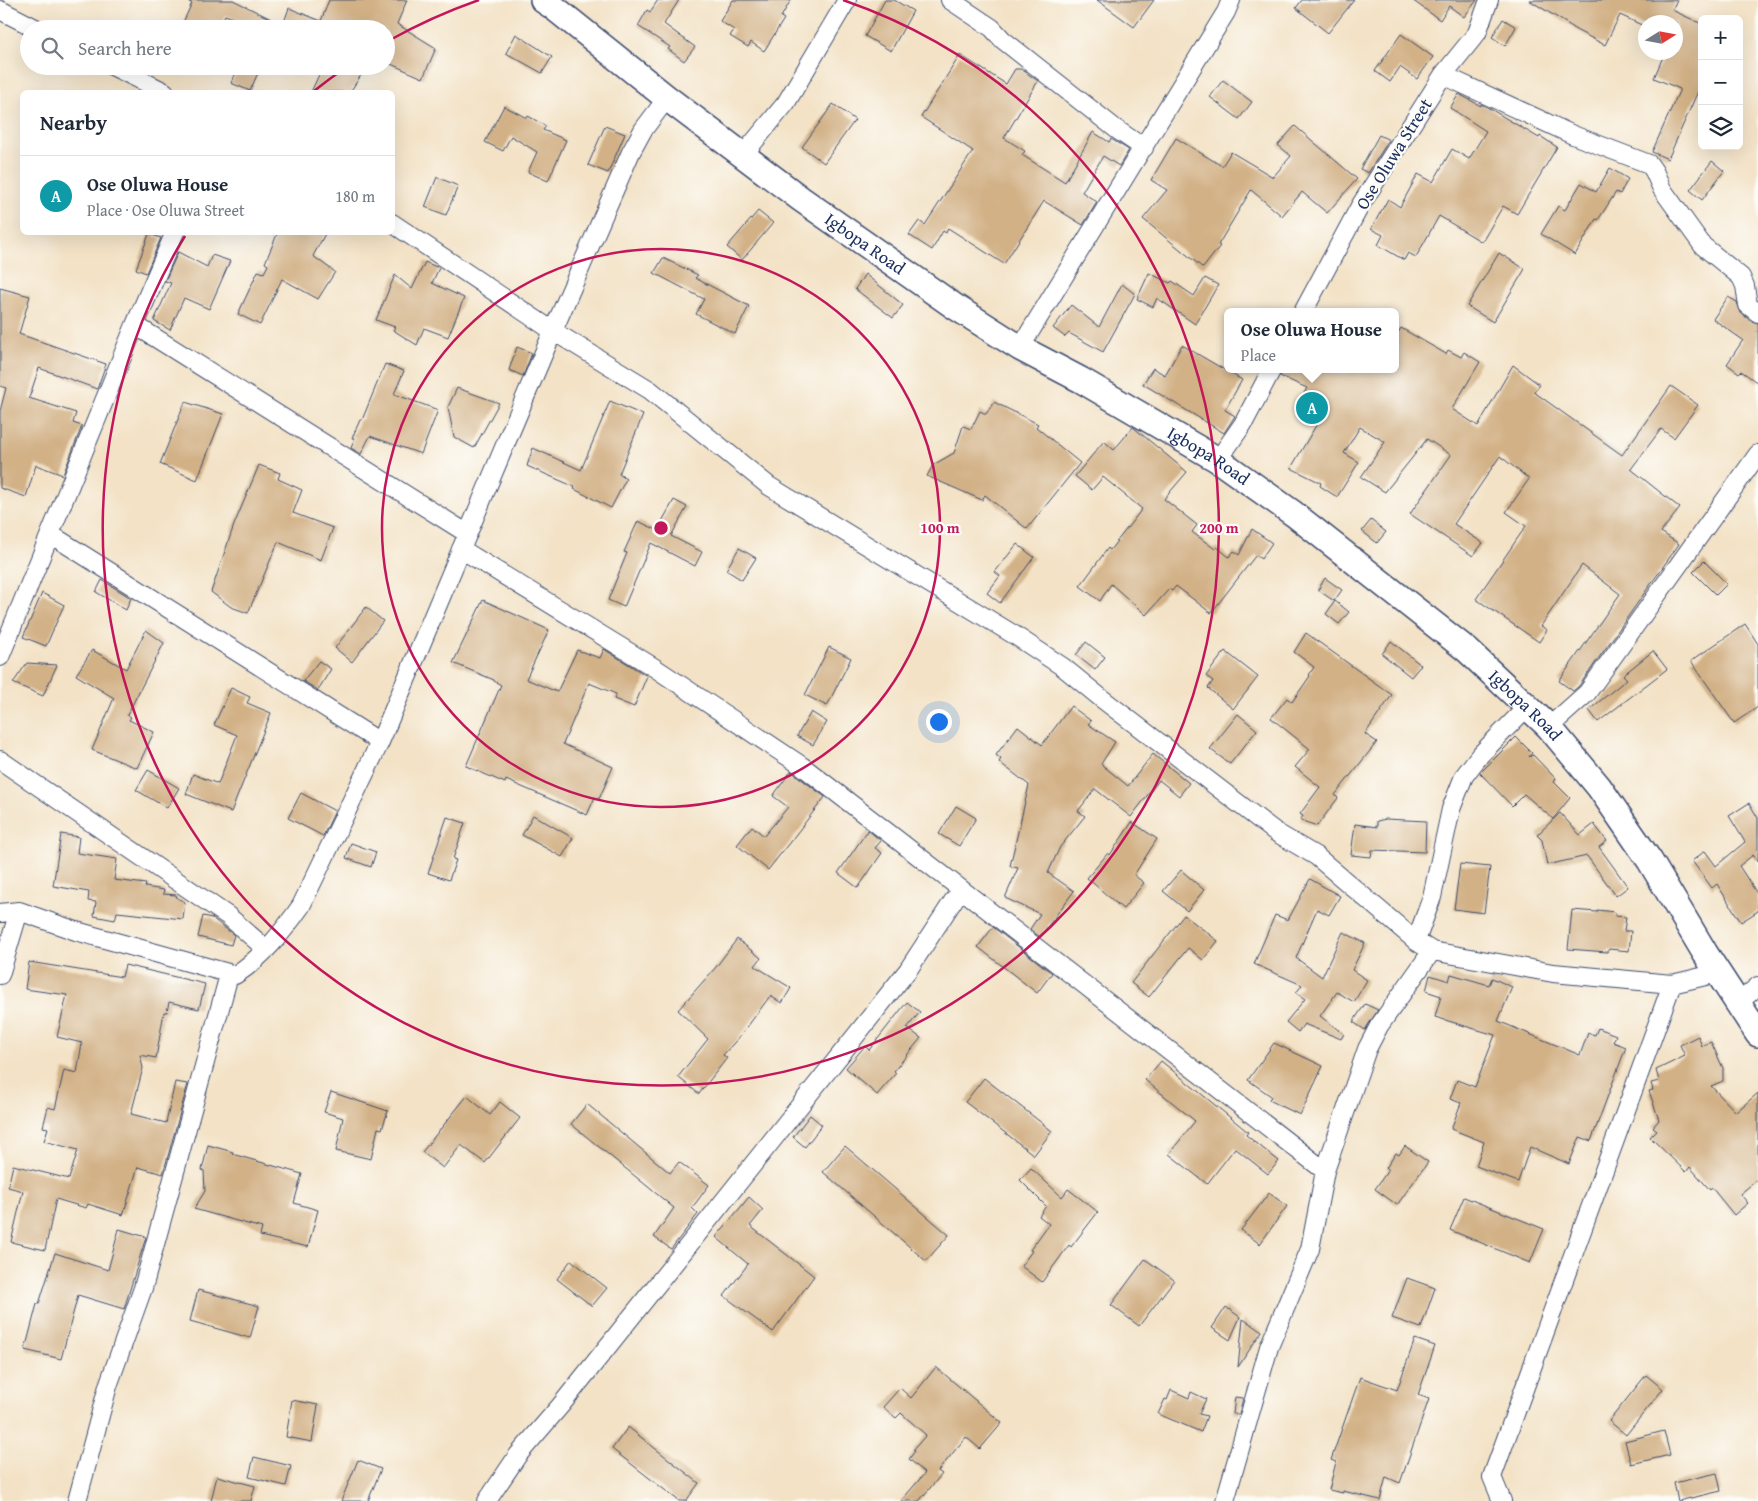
<!DOCTYPE html>
<html lang="en">
<head>
<meta charset="utf-8">
<style>
	body { margin:0; font-family:"Gentium Book Plus",serif; background:#f2f2f3; color:#1f2937 }
	.controls { position:absolute; right:15px; top:15px; display:grid; overflow:hidden; border-radius:8px; box-shadow:0 5px 20px #0002 }
	.controls button { width:45px; height:45px; display:grid; place-items:center; padding:0; border:0; border-bottom:1px solid #e0e1e3; background:#fff; color:#1f2937; font:25px sans-serif }
	.compass { position:absolute; left:1638px; top:15px; width:45px; height:45px; border-radius:50%; background:#fff; box-shadow:0 5px 20px #0002; rotate:79deg }
	.you { position:absolute; left:938px; top:721px; width:18px; height:18px; margin:-12px; border:4px solid #fff; border-radius:50%; background:#1a73e8; box-shadow:0 0 0 8px #1a73e833 }
	.badge { display:grid; place-items:center; width:32px; height:32px; border-radius:50%; background:#111827; color:#fff; font-size:16px; font-weight:700 }
	.pin { position:absolute; translate:-50% -50%; border:2px solid #fff; box-shadow:0 1px 5px #0006 }
	.popup { position:absolute; left:1224px; top:308px; width:175px; height:65px; box-sizing:border-box; display:grid; place-content:center; border-radius:8px; background:#fff; filter:drop-shadow(0 1px 4px #0005); font-size:16px; white-space:nowrap; color:#747a83 }
	.popup b { font-size:19px; color:#1f2937 }
	.popup::after { content:''; position:absolute; left:50%; top:100%; margin-left:-10px; border:10px solid transparent; border-top-color:#fff }
	.list { margin:0; padding:0; list-style:none }
	h2 { display:flex; justify-content:space-between; align-items:center; height:65px; margin:0; padding:0 20px; font-size:21px }
	h2 small { font-size:16px; font-weight:400; color:#747a83 }
	.list li { display:grid; grid-template-columns:32px 1fr auto; gap:15px; align-items:center; box-sizing:border-box; height:80px; padding:0 20px; border-top:1px solid #e0e1e3 }
	.list b { display:block; font-size:19px; white-space:nowrap }
	.list p { margin:0; font-size:16px; white-space:nowrap; color:#747a83 }
	.list em { font-size:16px; font-style:normal; color:#747a83 }
	.icon { flex:none; width:28px; height:28px; fill:none; stroke:currentColor; stroke-width:2; stroke-linecap:round; stroke-linejoin:round }
	.map { position:relative; flex:none; width:1758px; height:1501px; overflow:hidden }
	.search { position:absolute; background:#fff; box-shadow:0 5px 20px #0002; left:20px; top:20px; width:375px; height:55px; display:flex; align-items:center; gap:12px; box-sizing:border-box; padding:0 18px; border-radius:28px; color:#747a83; font-size:19px }
	.panel { position:absolute; background:#fff; box-shadow:0 5px 20px #0002; left:20px; top:90px; width:375px; height:145px; border-radius:8px }
	.map>svg:first-child { display:block }
	.building { fill:#d2b186 }
	.lines { fill:none; stroke-linecap:round; stroke-linejoin:round }
	.street-casing { stroke:#3b4a6e; stroke-width:20 }
	.secondary-casing { stroke:#3b4a6e; stroke-width:28 }
	.street { stroke:#fff; stroke-width:18 }
	.secondary { stroke:#fff; stroke-width:25 }
	.ring { fill:none; stroke:#c2185b; stroke-width:2.5 }
	.labels { text-anchor:middle; stroke-width:4.5; stroke-linejoin:round; paint-order:stroke }
	.street-label { font-size:18px; fill:#1b2f5e; stroke:#fdfcf7 }
	.centre { fill:#c2185b; stroke:#fdfcf7; stroke-width:2.5 }
	.ring-label { font-size:15px; text-anchor:middle; font-weight:bold; fill:#c2185b; stroke:#fdfcf7; stroke-width:4.5; stroke-linejoin:round; paint-order:stroke }
</style>
</head>
<body>
<div class="map">
<svg width="1758" height="1501" viewBox="0 0 1758 1501">
	<rect width="100%" height="100%" fill="#fdfcf7"/>
	<filter id="ink" filterUnits="userSpaceOnUse"><feTurbulence type="fractalNoise" baseFrequency=".02" numOctaves="2"/><feDisplacementMap in="SourceGraphic" scale="10" xChannelSelector="R" yChannelSelector="G"/><feConvolveMatrix kernelMatrix="1 2 1 2 8 2 1 2 1" color-interpolation-filters="sRGB"/></filter>
	<filter id="wash" filterUnits="userSpaceOnUse"><feTurbulence type="fractalNoise" baseFrequency=".0096" numOctaves="4" result="noise"/><feDisplacementMap in="SourceGraphic" scale="20" xChannelSelector="R" yChannelSelector="G"/><feGaussianBlur stdDeviation="1.12" result="paint"/><feColorMatrix in="noise" values="0 0 0 0 0 0 0 0 0 0 0 0 0 0 0 0 0 1.4 0 .05"/><feComposite in="paint" operator="in"/></filter>
	<g filter="url(#wash)">
		<rect width="100%" height="100%" fill="#f3e2c6"/>
		<g id="blocks">
			<path class="building" d="M189,0h44l50,25 6,-17 32,13 8,-21h78l-10,24 39,24 -13,30 -37,-16v-33h-124l-37,-14 -6,14h-39l12,-26 -3,-1z
				M658,0h21l-15,24 31,23 -11,14 -16,-12 2,-2 -32,-21 9,-16 3,2z
				M733,0h58l-10,17 3,2 -20,32 -13,-9 -3,5 -18,-11 4,-6 -14,-9z
				M885,0h9l19,11 -22,40 -26,-15z
				M1097,0h57l-20,27z
				M1302,0h52l-26,33 -32,-25z
				M1412,0h65l-13,17 -15,-11 -9,14z
				M1529,0h148l-5,10 30,14v58l-34,77 -16,-7 28,-63 -26,-11 11,-26h11v-30h-30v5l-26,-12 -15,30 -31,-16v-1z
				M1503,19l13,8 -11,19 -13,-9z
				M516,34l36,23 -10,16 -36,-20z
				M1401,34l32,23 -16,22 -17,-12 -10,15 -15,-11z
				M960,55l46,29 9,-15h6l17,12 -34,57 21,13 -3,4 43,27 28,-50 16,10 2,-3 18,11 -10,16 -16,-10 -21,36 15,10 -14,23 -39,-24 -40,63 -56,-36 -2,5 -3,-2 -11,19 -23,-15 10,-14 6,4 48,-74 -52,-34z
				M239,66h22l-11,25 -19,-8z
				M323,66h44l-17,26h-39z
				M1223,80l29,22 -13,17 -29,-22z
				M1459,94l22,12v-2l6,3 52,31 1,-2 17,11 -40,67 -14,-8 -21,36 -43,-26 -23,41 -8,-4 -4,7 -26,-15 5,-10 -12,-6 17,-30 12,8 18,-33 15,8 19,-33 17,10 17,-28 -36,-23z
				M833,104l22,16 -31,43 -22,-16z
				M504,106l23,12 1,-2 18,10 -3,4 23,10 -18,41 -20,-9 9,-20 -26,-16 -8,15 -18,-9z
				M605,126l20,8 -17,39 -20,-8z
				M1295,126l62,53 -30,34 -25,-21 -20,24 -31,-26 -33,55 2,1 -17,22 -60,-49 24,-29 -16,-10 25,-42 46,28 9,-14 42,25 18,-21 -13,-11z
				M1379,135l10,5 -21,33 -8,-4z
				M1712,161l12,10 -22,29 -12,-10z
				M1610,168l18,11 -8,15 -4,-2 -18,28 -2,-1 -21,36 -34,-21 17,-28 7,4 16,-27 15,9z
				M437,177l21,9 -12,29 -21,-8z
				M758,211l15,12 -31,37 -15,-13z
				M278,232h48l-13,24 22,16 -17,27 -36,-20 -22,46 -22,-11 20,-43 6,2 4,-8 -3,-2z
				M149,234l12,4 -15,35 -10,-4z
				M178,252l29,15 5,-12 18,6 -21,48 -25,-11 -14,32 -16,-9 17,-38 -6,-2z
				M1499,253l26,16 -32,53 -26,-16z
				M663,258l35,17 -3,3 54,28 -14,28 -39,-20 8,-15 -50,-26z
				M425,262l14,6 -7,15 32,15 -16,39 -24,-9 -7,17 -24,-15 2,-3 -19,-7 19,-45 17,14z
				M1149,273l21,10 2,-2 22,15 11,-18 13,7 -23,39 -38,-26 -4,9 -16,-8z
				M865,274l38,31 -10,13 -38,-29z
				M1122,284l13,10 -32,58 -34,-19 -4,4 -12,-9 18,-23 28,22z
				M0,288l30,8 -11,38 87,30 -9,25 -58,-21 -10,30 47,15 -3,10 9,3 -19,49 -27,-10 -10,32 -26,-9v-77l6,-23 -6,-2z
				M1728,297l9,5 4,11 10,8 7,2v60l-17,-12 -2,2 -12,-9 16,-24 -30,-21z
				M1401,328l45,26 2,-4 13,7 3,-5 16,10 -28,47 26,17 35,-61 27,20 -6,7 88,63 49,-69 27,19 -24,33 -13,-9 -30,40 49,39 -19,24 18,12 -100,142 -6,5 -14,-10 61,-87 -38,-29 -41,61 6,4 -8,12 -63,-43 50,-73 -20,-14 23,-33 -29,-23 -46,68 29,19 -10,13 -63,-42 41,-59 -24,-16 -42,53 -24,-15 24,-35 -25,-15 -16,26 15,9 -22,35 -17,-11 1,-3 -30,-15 27,-46 -23,-12 12,-22 -27,-12 3,-7h113v-33z
				M1182,345l60,35 -17,30 10,6 -11,17 -81,-49 10,-16 12,7z
				M517,347l15,6 -9,23 -14,-6z
				M385,364l19,7 -10,23 44,16 -17,44 -51,-18 -9,18 -10,-6 4,-10h-3l8,-18h2z
				M457,388l42,15 -25,45 -20,-11 -6,-30z
				M610,401l33,14 -24,59 7,5 -15,29 -37,-19 1,-2 -48,-21 6,-18 48,22z
				M185,402l38,12 -26,66 -37,-16z
				M994,402l44,22 -2,3 44,36 -53,66 -42,-34 -3,5 -55,-24 6,-11 21,-12 9,-27 8,3 9,-18 6,3z
				M1133,427l54,45 -23,27 33,26 -5,7 23,17 2,-2 12,10 5,-6 5,4 13,-26 20,14 -11,16 -5,-4 -45,58 -35,-27 -4,5 -3,-2 -23,26 -35,-31 -11,17 -20,-15 28,-38 2,2 32,-41 -39,-32 -11,13 -17,-14 29,-35 10,9z
				M259,465l21,8 -2,6 24,11 -9,23 40,15 -12,32 -43,-18 -30,71 -17,-6 -20,-15 23,-67z
				M674,500l13,7 -16,29 31,16 -7,14 -44,-23 -27,64 -16,-7 19,-47 -3,-1 14,-31 19,9z
				M1371,520l15,12 -9,11 -15,-12z
				M1017,544l17,13 -34,46 -13,-10 13,-17 -5,-4z
				M739,548l17,10 -14,22 -16,-10z
				M1704,561l23,23 -11,11 -23,-23z
				M1325,578l17,12 -8,11 -16,-11z
				M102,580l29,18 -5,12 -30,-18z
				M42,593l22,12 -18,41 -23,-9z
				M483,600l66,30 -23,49 31,13 20,-42 23,8 4,-9 43,27 -13,31 -20,-8 2,-5 -27,-11 -26,61 50,23 -14,32 -4,-2 -8,18 -81,-35 -1,3 -39,-17 35,-81 -7,-4v-1l-41,-17z
				M1335,601l14,11 -10,12 -13,-10z
				M366,607l17,14 -31,41 -17,-14z
				M1745,624l13,20v63l-24,16 -43,-62z
				M146,630l18,13 -37,72 4,2 -2,3 25,12 -17,36 -45,-18 22,-52 -38,-23 16,-25 34,19z
				M1306,633l86,62 -27,39 12,8 -42,53 3,3 -21,28 -17,-6 3,-4 -3,-2 20,-27 -25,-20 15,-18 -39,-31 16,-20 5,4 18,-26 -1,-1 5,-8 -20,-15z
				M1391,641l30,24 -10,12 -29,-23z
				M1086,642l19,15 -10,13 -19,-15z
				M829,647l22,11 -24,48 -22,-11z
				M1225,651l33,26 -25,32 -25,-21 5,-7 -7,-5z
				M1653,651l14,18 -69,53 -9,-12 38,-31 -4,-4z
				M319,661l12,8 -13,21 -15,-9z
				M27,663l30,2 -14,31 -30,-13z
				M231,688l19,9 -3,6 24,10 -40,99 -45,-18 7,-20 25,10 19,-49 -23,-10z
				M1071,706l20,15 -3,3 27,18 -14,22 27,22 25,-32 36,29 -10,13 -20,-16 -28,37 -36,-28 -17,22 7,5 -25,31 -12,26 26,18 -34,46 -10,-8 10,-15 -35,-16 13,-30 -8,-2 19,-81 -30,-23 2,-3 -5,-4 22,-29 24,19z
				M811,712l16,10 -14,23 -16,-9z
				M1238,714l19,16 -27,34 -20,-15z
				M1516,737l16,16 -3,4 4,-2 23,24 -2,3 16,16 -17,21 -29,-25 -12,12 -32,-33z
				M148,770l31,18 -12,20 -31,-18z
				M791,771l34,26 -57,73 -31,-25 15,-19 12,10 24,-29 -15,-11z
				M301,793l34,18 -12,25 -35,-18z
				M1749,803l9,15v44l-5,-7 -14,11 19,29v16l-17,11 -24,-38 -5,4 -20,-27 13,-10 11,15 29,-24 -16,-26z
				M956,806l20,12 -17,28 -20,-12z
				M1560,813l20,22 14,-11 13,17 -8,6 29,40 -12,9 -29,-40 -40,9 -5,-25 -5,-5z
				M533,815l40,23 -11,19 -40,-22z
				M447,817l18,6 -12,36 3,1 -7,20 -21,-7z
				M1386,819l40,2 -1,31 -53,-2 -1,7 -20,-2 4,-31 22,3v-6z
				M1132,822l25,17 -23,36 10,8 -21,26 -36,-31 21,-25 2,2z
				M868,830l13,11 -6,7 7,5 -24,35 -20,-15z
				M61,834l18,3 -2,16 40,6 -3,21 32,4 -1,3 19,3 -1,4 13,1 1,3 8,4 -2,17 -66,-7 -2,8 -21,-4 2,-14 -8,-1 1,-9 -36,-6z
				M351,843l25,9 -5,15 -25,-9z
				M1460,864l30,3 -6,46 -30,-4z
				M1181,870l23,20 -17,21 -24,-20z
				M1310,879l30,17 -11,19 -12,-6 -21,49 26,19 21,-45 22,11 -13,27 15,10 -13,22 -17,-10 -17,24 24,18 -3,5 -37,-15 -6,8 -12,-10 19,-23 -9,-6 6,-8 -48,-21 21,-49 13,5z
				M1572,910l25,2v-2l18,2v4l11,1 -2,14h7l-2,20 -20,-2 -2,3 -39,-3z
				M1184,915l34,26 -15,19 -15,-12 -39,49 -18,-14z
				M203,916l9,2 22,17 -3,10 -33,-8z
				M993,927l59,46 -15,20 -59,-46z
				M737,939l24,19 -6,8 36,22 -9,15 -12,-7 -28,38 -19,21 4,3 -28,36 -21,-17 30,-38 -30,-29 38,-43z
				M29,962l93,15 3,-12 80,19 -6,25 -30,-7 -2,10h-3l-8,46 -16,-3 3,13 -12,46 35,9 9,-41 13,2 -25,90 -25,-7 -15,48 -35,-11 -2,4 -30,-9 -11,51 -34,-8 12,-51 -15,-4 5,-22 56,14 9,-29 -34,-9 4,-13 -5,-1 5,-20 7,2 9,-39 13,3 5,-30 -25,-6 10,-42 -42,-6z
				M1451,974l38,11 3,-7 20,9 -14,34 82,34 8,-22 7,2 3,-7 18,7 -3,7 13,5 -35,94 -11,-4 -11,27 -39,-17 -12,35 -42,-16 8,-24 -33,-13 10,-26 -11,-4 7,-19 18,7 20,-52 -60,-18 6,-21 -15,-5 4,-16 19,6z
				M907,1002l13,10 -13,16 14,10 -27,33 2,2 -19,22 -31,-27 19,-22 4,4z
				M1365,1004l13,6 -13,20 -12,-8z
				M1698,1036l4,10 9,-4 12,26v13l-12,5 25,26 22,-19v86l-18,15 8,9 -14,12 -22,-27 -2,2 -20,-23 -4,5 -36,-35 7,-7 -4,-3 6,-7 -10,-29 4,-1 -2,-7 8,-2 -3,-11 29,-14 -5,-11z
				M1274,1043l49,23 -23,49 -31,-15 2,-4 -23,-16z
				M1161,1061l87,71 -2,3 33,26 -11,13 -33,-26 -28,36 -38,-30 26,-33 -50,-41z
				M984,1078l68,53 -18,24 -69,-53z
				M331,1092l57,19 -6,18 -4,-1 -7,31 -35,-8 7,-33 -19,-6z
				M467,1096l23,19 10,-13 20,16 -35,45 -24,-18 -18,23 -21,-16z
				M587,1104l83,69 9,-11 30,23 -17,23 6,6 -27,35 -17,-12 20,-29 -103,-84z
				M810,1115l12,10 -17,22 -12,-10z
				M208,1145l25,7 -1,2 70,20 -8,29 24,7 -10,37 -48,-11 2,-8 -68,-19 11,-18 -1,-20 -2,-1z
				M845,1146l104,89 -23,26 -103,-89z
				M1405,1146l23,16 -31,43 -22,-16 13,-19 -2,-2 10,-15 3,2z
				M1031,1168l31,29 6,-8 30,23 -27,35 -2,-2 -27,37 -21,-16 11,-15 -2,-1 19,-26 -10,-8 7,-10 -26,-26z
				M1269,1193l18,13 -27,38 -19,-14z
				M749,1197l14,13 -13,16 64,50 -41,56 -49,-36 24,-32 -32,-27z
				M1464,1197l80,32 -14,34 -80,-33z
				M119,1229l27,8 -22,72 -46,-14 -17,64 -36,-9 12,-46h2l16,-51 53,17z
				M1145,1259l29,21 -35,46 -28,-21z
				M571,1260l36,28 -15,18 -35,-27z
				M1407,1278l28,10 -14,40 -29,-10z
				M198,1290l61,16 -9,32 -60,-17z
				M1226,1307l14,10 -10,23 -18,-12z
				M1243,1319l19,12 -24,36z
				M1415,1339l20,7 -17,49 11,4 -29,84 -14,-6 -6,23 -37,-9v2l-14,-3 7,-28 -5,-2 29,-83 37,13z
				M936,1367l66,56 -22,26 -14,-12 -28,34 4,3 -23,27h-18l24,-28 -16,-14 6,-8 -2,-1 13,-15 -25,-22 -5,5 -13,-11 17,-19 11,10z
				M1646,1375l17,14 -37,46 -17,-14z
				M1171,1390l18,8 2,-6 15,7 -7,15 8,2 -6,16 -43,-18 7,-15 2,1z
				M1235,1397l8,1 -4,16h-6z
				M292,1400l26,5 -6,37 -26,-5z
				M628,1427l71,56 -13,18h-7l-67,-52z
				M1664,1431l6,24 -39,9 -6,-23z
				M254,1457l37,9 -5,20 -37,-9z
				M358,1460l23,9 -13,32h-27z
				M1717,1473l4,18 -43,10 -4,-18z
				M217,1476l38,10 -4,15h-40z"/>
		</g>
	</g>
	<g filter="url(#ink)">
		<use href="#blocks" fill-opacity="0" stroke="#3b4a6e" stroke-width="1"/>
		<g class="lines">
			<g class="street-casing">
				<path id="street" d="M950,0l42,28 11,12 113,89 28,19
					M0,10l37,19
					M112,66l53,26
					M1443,75l130,60 76,29 5,7 8,18 41,57 38,31 4,9 3,19 10,8
					M743,155l43,-52 61,-103
					M392,223l161,108 97,59 119,96 247,150 47,31 38,31 176,135 39,23 100,85
					M175,232l-40,93 333,209
					M1303,312l57,-106 83,-131 34,-42 12,-33
					M1020,348l206,-336 5,-12
					M1218,460l25,-36 29,-55
					M50,534l330,208
					M461,549l194,119 147,98 523,405
					M0,657l135,-332
					M1549,727l38,-34 171,-239
					M0,760l228,156 38,33
					M0,913l19,-2 57,20 159,44c27,-17 47,-42 66,-69l79,-164 173,-411 78,-179 12,-22 24,-32
					M1432,951l121,22 119,11 46,-11
					M0,975l19,-64
					M1737,1004l21,-18
					M77,1501l31,-115 35,-98 86,-313
					M487,1501l31,-46 43,-50 347,-435 53,-81
					M1225,1501l44,-154 41,-98 15,-78 42,-122 12,-23 53,-75 -16,-10 16,-44 19,-88 13,-33 16,-21 47,-48
					M1502,1501l-10,-24 180,-493"/>
			</g>
			<g class="secondary-casing">
				<g id="secondary">
					<path id="s1" d="M543,0l9,6 115,92 134,101 153,107 66,42 61,32 137,80 76,54 173,136 82,77 50,60 51,74 55,92 53,81"/>
				</g>
			</g>
			<use href="#street" class="street"/>
			<use href="#secondary" class="secondary"/>
		</g>
	</g>
	<g class="ring">
		<circle cx="661" cy="528" r="279"/>
		<path d="M314 91A558 558 0 0 1 345 68M390 40A558 558 0 0 1 479 0M843 0A558 558 0 1 1 185 236"/>
	</g>
	<g class="labels">
		<g class="street-label">
			<text transform="translate(1394 154) rotate(-58)" y="6">Ose Oluwa Street</text>
			<text dy="6" stroke="none"><textPath href="#s1" startOffset="404">Igbopa Road</textPath></text>
			<text dy="6" stroke="none"><textPath href="#s1" startOffset="808">Igbopa Road</textPath></text>
			<text dy="6" stroke="none"><textPath href="#s1" startOffset="1212">Igbopa Road</textPath></text>
		</g>
	</g>
	<circle cx="661" cy="528" r="8" class="centre"/>
	<g class="ring-label">
		<text x="940" y="533">100 m</text>
		<text x="1219" y="533">200 m</text>
	</g>
</svg>
<div class="controls">
<button>+</button>
<button>−</button>
<button><svg class="icon" aria-label="layers" viewBox="0 0 24 24"><path d="M12 4l9 5-9 5-9-5zM3 14l9 5 9-5"/></svg></button>
</div>
<svg class="compass" viewBox="-18 -18 36 36"><path d="M0-13l5 13h-10z" fill="#e53935"/><path d="M0 13l5-13h-10z" fill="#747a83"/></svg>
<div class="you"></div>
<div class="pin badge" style="left:1312px;top:408px;background:#0f9aa8">A</div>
<div class="popup"><b>Ose Oluwa House</b>Place</div>
<div class="search"><svg class="icon" aria-label="search" viewBox="0 0 24 24"><circle cx="10" cy="10" r="6"/><path d="M15 15l6 6"/></svg>Search here</div>
<section class="panel">
<h2>Nearby<small></small></h2>
<ul class="list">
<li><span class="badge" style="background:#0f9aa8">A</span><div><b>Ose Oluwa House</b><p>Place · Ose Oluwa Street</p></div><em>180 m</em></li>
</ul>
</section>
</div>
</body>
</html>
